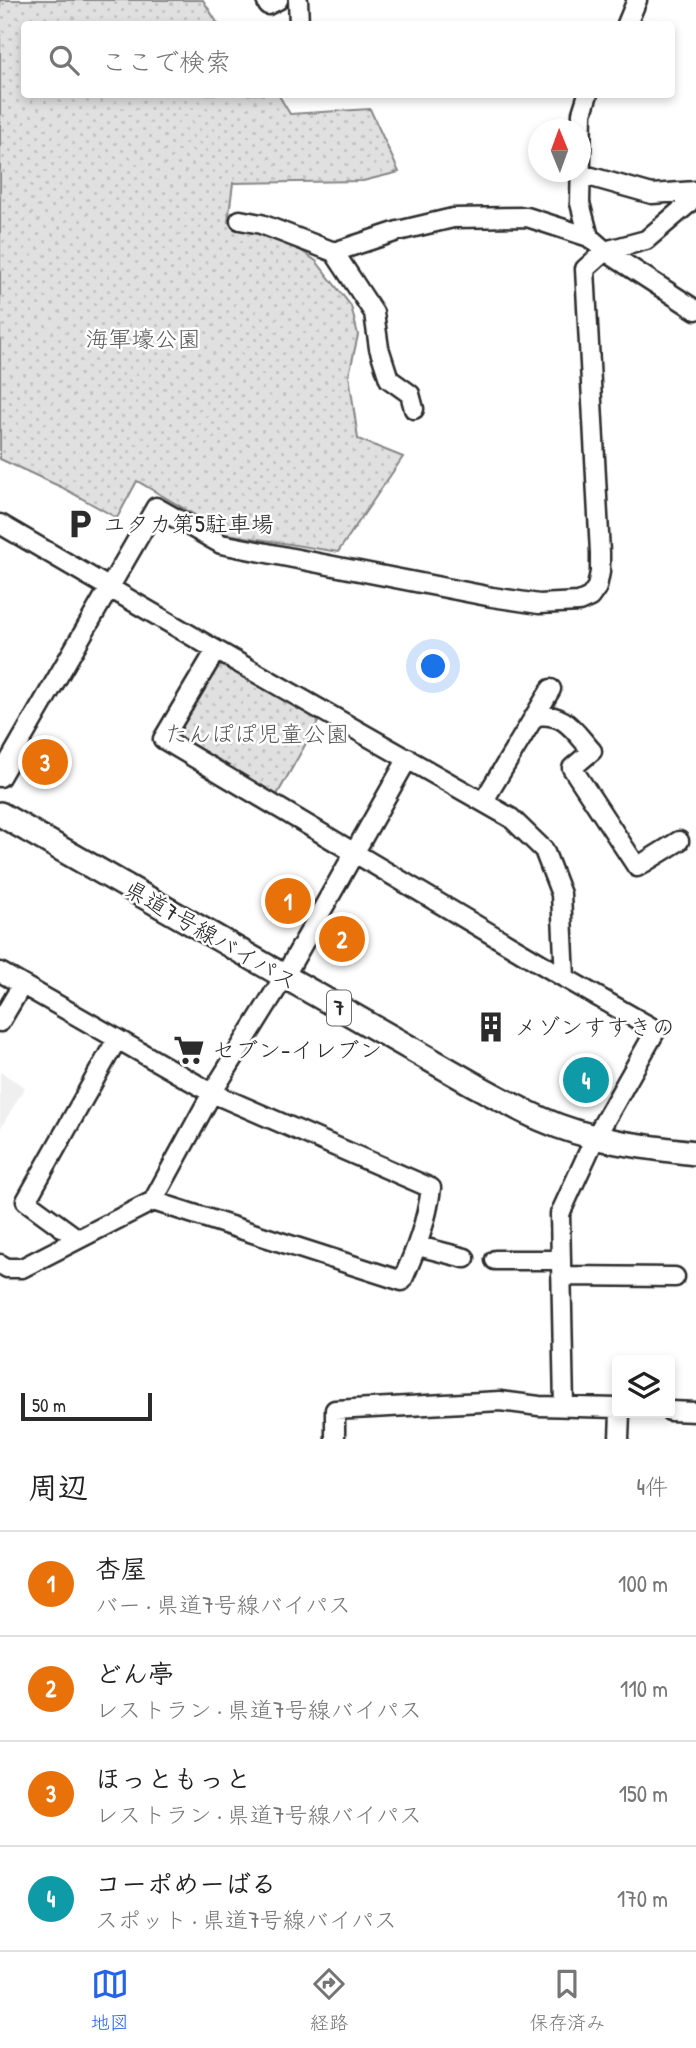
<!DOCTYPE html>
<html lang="ja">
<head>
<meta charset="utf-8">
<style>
	body { margin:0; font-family:"Patrick Hand","Klee One",sans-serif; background:#f6f6f6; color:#222 }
	.controls { position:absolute; right:21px; bottom:21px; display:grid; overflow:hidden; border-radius:7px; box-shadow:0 4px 10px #0003 }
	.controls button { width:63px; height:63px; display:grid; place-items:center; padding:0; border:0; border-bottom:2px solid #e0e0e0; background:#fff; color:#222; font:35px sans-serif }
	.compass { position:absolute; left:528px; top:119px; width:63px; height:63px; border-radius:50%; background:#fff; box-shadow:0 4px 10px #0003; rotate:359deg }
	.scale { position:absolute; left:21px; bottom:18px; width:131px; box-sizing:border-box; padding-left:7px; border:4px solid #2b2b2b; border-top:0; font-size:19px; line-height:24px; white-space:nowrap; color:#2b2b2b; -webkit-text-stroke:5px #fff; paint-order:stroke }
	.you { position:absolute; left:434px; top:667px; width:24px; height:24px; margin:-18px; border:5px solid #fff; border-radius:50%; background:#1a73e8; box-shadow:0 0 0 10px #1a73e833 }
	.badge { display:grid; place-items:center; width:46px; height:46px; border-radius:50%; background:#2563eb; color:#fff; font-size:23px; font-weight:700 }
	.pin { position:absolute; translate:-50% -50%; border:4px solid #fff; box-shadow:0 2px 7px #0006 }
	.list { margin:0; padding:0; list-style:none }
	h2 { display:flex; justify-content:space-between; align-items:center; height:91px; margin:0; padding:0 28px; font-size:30px }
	h2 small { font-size:23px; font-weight:400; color:#767676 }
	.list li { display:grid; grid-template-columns:46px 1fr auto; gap:21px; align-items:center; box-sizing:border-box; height:105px; padding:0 28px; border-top:2px solid #e0e0e0 }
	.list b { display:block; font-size:26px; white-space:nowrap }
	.list p { margin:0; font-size:23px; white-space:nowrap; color:#767676 }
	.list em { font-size:23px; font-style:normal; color:#767676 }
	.icon { flex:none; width:38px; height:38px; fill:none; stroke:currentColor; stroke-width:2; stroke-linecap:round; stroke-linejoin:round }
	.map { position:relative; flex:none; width:696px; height:1439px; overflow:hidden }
	.search { position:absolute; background:#fff; box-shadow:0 4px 10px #0003; left:21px; right:21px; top:21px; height:77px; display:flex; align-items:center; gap:18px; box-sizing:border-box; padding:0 24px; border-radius:7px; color:#767676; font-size:26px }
	.sheet { height:511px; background:#fff }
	nav { display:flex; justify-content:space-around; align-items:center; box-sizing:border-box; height:98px; border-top:2px solid #e0e0e0; background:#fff; font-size:19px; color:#767676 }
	nav a { display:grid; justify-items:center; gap:4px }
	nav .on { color:#2563eb }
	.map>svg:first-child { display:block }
	.built { fill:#efefef }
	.park { fill:url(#park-dots); stroke:#868686; stroke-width:2 }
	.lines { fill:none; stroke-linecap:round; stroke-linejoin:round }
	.minor-casing { stroke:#2b2b2b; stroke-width:23 }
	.major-casing { stroke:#2b2b2b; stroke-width:28 }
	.minor { stroke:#fff; stroke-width:18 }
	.major { stroke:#fff; stroke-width:23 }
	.labels { text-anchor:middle; stroke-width:5; stroke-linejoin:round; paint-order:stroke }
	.shield { fill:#fff; stroke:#6b6b6b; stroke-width:2 }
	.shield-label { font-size:21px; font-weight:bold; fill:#2b2b2b }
	.park-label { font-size:23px; fill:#585858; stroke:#fff }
	.poi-label { font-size:23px; fill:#2b2b2b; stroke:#fff; text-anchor:start }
	.street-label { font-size:23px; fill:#2b2b2b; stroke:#fff }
</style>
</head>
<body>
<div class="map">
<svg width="696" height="1439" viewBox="0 0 696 1439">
	<defs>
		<pattern id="park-dots" width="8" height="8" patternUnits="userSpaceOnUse" patternTransform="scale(1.75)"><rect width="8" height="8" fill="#e0e0e0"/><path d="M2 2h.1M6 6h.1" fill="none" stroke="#c0c0c0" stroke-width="1.8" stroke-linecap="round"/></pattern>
	</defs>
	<rect width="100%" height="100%" fill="#fff"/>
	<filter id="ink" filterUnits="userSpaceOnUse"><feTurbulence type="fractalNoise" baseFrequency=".0143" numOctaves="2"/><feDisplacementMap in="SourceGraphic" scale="14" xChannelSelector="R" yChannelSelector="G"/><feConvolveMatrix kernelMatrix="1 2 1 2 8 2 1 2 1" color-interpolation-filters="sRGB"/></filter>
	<g filter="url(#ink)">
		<path class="built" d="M0,1072l25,15 -25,42z"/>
		<path class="park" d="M0,0h203l15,24h-194v70h254l12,20 80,-5 29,63 -36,9 -130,2 -5,39 59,19 29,20 35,45 7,29 -9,40 9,64 45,18 -65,95 -111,-18 -90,-53 -20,37 -56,-31 -61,-28z
			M228,663l94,52 -48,85 -92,-55 -5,-13 39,-64z"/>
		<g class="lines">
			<g class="minor-casing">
				<path id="minor" d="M266,0l2,5 10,-5
					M298,0l1,24
					M627,24l10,-24
					M588,94l-6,19 -2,90 9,34
					M581,174l71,20 44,-3
					M240,220l21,4 73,28 64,-21 55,-13 74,-1 62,20 16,14 91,59
					M334,252l40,61 5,35 10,31 21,15 4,15
					M0,524l216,126 295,168 33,32 17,44 4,84 91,52 -61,108 -35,76 4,192
					M216,650l-53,89 402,239
					M535,716c30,-4 38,14 57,35l-20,17 65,99 42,-26
					M0,777l156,-270 65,37 271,53 47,7 40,-2 11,-5 7,-10 3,-15v-19l-15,-284 20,-18 41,-11 41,-35 9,-12
					M483,802l68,-113
					M0,972l212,121 219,95c-4,33 -15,62 -29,93l-249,-80
					M0,1022l22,-37
					M78,1239l-52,-38 91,-162
					M418,1246l47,12
					M495,1260h66
					M0,1264l7,4h15l131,-67 59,-108 72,-116 124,-219
					M561,1276l114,1
					M670,1411l26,1
					M335,1439v-29l165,-9 39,5 78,2
					M619,1439l1,-26"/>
			</g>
			<g class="major-casing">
				<path id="major" d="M0,814l473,270c22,12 45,25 68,35 49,22 102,28 155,34"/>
			</g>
			<use href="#minor" class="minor"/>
			<use href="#major" class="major"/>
		</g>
	</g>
	<defs>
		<g id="parking-bare" transform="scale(2.415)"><path d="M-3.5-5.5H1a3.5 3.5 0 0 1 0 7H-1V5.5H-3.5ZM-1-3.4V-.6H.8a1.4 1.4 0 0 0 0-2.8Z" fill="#2b2b2b" stroke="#fff" stroke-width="2.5" paint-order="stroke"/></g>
		<g id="building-bare" transform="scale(2.415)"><path d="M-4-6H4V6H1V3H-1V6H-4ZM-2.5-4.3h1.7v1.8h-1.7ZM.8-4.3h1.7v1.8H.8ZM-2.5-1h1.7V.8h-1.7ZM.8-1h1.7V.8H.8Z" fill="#2b2b2b" stroke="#fff" stroke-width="2.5" paint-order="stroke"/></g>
		<g id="supermarket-bare" transform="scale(2.415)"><path d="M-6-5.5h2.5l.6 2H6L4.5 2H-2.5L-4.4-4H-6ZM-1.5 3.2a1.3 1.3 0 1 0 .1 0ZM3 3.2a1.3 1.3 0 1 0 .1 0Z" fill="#2b2b2b" stroke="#fff" stroke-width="2.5" paint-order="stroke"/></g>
	</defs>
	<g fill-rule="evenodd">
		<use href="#parking-bare" x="80" y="524"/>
		<use href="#building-bare" x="491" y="1027"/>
		<use href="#supermarket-bare" x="189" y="1050"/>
	</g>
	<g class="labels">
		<rect class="shield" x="327" y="990.5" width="24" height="35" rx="5"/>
		<g class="shield-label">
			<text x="339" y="1015">7</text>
		</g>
		<g class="park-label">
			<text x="143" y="347">海軍壕公園</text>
			<text x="257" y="742">たんぽぽ児童公園</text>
		</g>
		<g class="poi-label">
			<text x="103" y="532">ユタカ第5駐車場</text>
			<text x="514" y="1035">メゾンすすきの</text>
			<text x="212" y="1058">セブン-イレブン</text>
		</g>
		<g class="street-label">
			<text transform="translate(211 935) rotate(30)" y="8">県道7号線バイパス</text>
		</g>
	</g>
</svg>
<div class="controls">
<button><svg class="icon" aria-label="layers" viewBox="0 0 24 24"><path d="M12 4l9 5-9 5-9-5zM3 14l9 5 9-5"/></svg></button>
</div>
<svg class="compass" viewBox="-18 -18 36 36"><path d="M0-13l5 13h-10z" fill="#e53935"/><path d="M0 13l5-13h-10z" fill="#767676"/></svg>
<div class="scale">50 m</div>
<div class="you"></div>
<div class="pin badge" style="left:288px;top:901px;background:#e8710a">1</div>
<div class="pin badge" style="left:342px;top:939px;background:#e8710a">2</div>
<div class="pin badge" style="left:45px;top:762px;background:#e8710a">3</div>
<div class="pin badge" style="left:586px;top:1080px;background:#0f9aa8">4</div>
<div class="search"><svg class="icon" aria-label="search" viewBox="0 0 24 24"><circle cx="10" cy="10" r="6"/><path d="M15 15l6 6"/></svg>ここで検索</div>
</div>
<section class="sheet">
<h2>周辺<small>4件</small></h2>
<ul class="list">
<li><span class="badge" style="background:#e8710a">1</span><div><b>杏屋</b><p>バー · 県道7号線バイパス</p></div><em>100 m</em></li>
<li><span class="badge" style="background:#e8710a">2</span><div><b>どん亭</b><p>レストラン · 県道7号線バイパス</p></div><em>110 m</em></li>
<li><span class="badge" style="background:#e8710a">3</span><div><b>ほっともっと</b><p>レストラン · 県道7号線バイパス</p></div><em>150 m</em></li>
<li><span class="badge" style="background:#0f9aa8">4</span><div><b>コーポめーばる</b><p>スポット · 県道7号線バイパス</p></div><em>170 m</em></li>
</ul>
</section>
<nav>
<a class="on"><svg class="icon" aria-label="map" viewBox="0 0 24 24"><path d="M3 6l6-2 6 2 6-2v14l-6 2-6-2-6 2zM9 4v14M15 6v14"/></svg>地図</a>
<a><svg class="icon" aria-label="directions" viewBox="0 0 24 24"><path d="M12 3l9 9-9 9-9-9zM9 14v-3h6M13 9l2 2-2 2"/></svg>経路</a>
<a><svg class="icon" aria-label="saved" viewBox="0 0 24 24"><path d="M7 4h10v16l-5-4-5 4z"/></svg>保存済み</a>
</nav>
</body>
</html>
